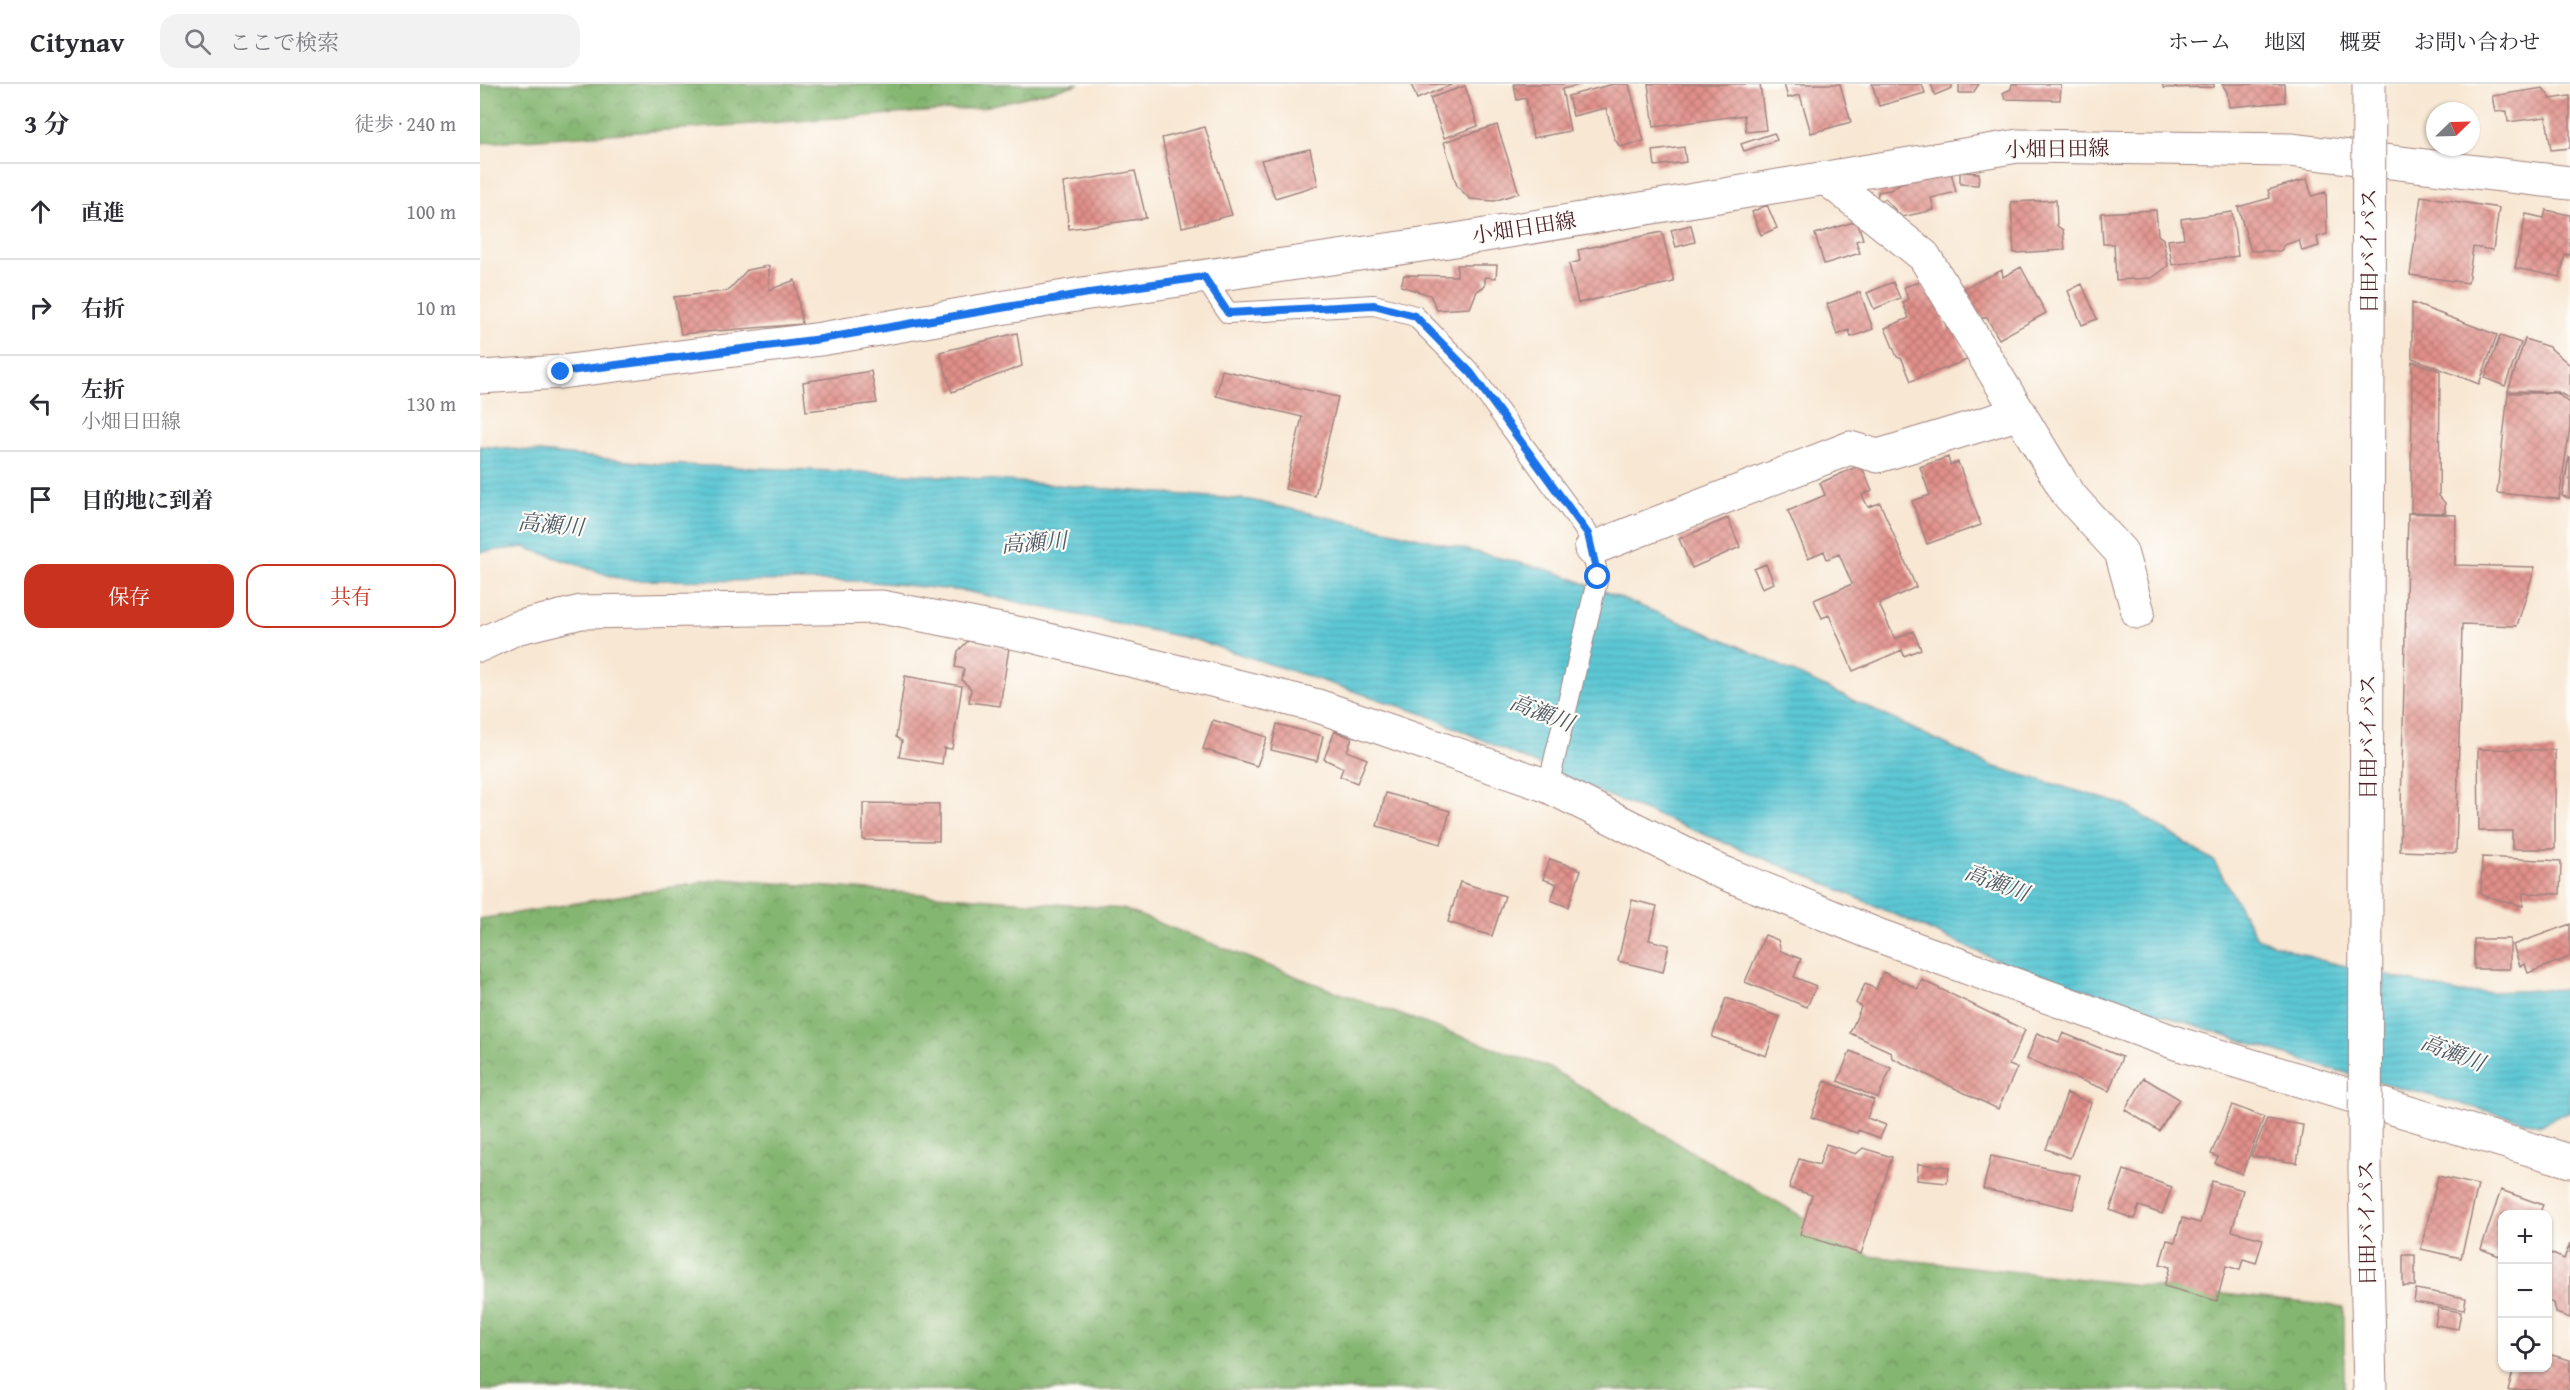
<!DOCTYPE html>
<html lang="ja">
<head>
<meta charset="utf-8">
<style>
	body { margin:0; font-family:"Gentium Book Plus","Noto Serif JP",serif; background:#f2f2f3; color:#2b2b33 }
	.controls { position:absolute; right:18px; bottom:18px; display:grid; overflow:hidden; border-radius:12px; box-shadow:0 2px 4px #0004 }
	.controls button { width:54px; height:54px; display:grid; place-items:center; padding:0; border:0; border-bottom:2px solid #e1e1e2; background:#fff; color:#2b2b33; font:30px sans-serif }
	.compass { position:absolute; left:1946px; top:18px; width:54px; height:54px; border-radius:50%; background:#fff; box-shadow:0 2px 4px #0004; rotate:67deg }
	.stop { position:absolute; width:18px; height:18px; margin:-14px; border:4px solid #1a73e8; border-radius:50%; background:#fff }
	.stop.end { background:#1a73e8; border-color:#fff; box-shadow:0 2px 6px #0008 }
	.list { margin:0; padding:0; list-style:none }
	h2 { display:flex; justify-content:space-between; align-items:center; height:78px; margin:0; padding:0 24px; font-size:26px }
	h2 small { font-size:20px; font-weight:400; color:#7c7c81 }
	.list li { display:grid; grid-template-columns:39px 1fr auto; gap:18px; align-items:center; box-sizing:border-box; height:96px; padding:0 24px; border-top:2px solid #e1e1e2 }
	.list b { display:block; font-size:22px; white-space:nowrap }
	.list p { margin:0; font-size:20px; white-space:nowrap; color:#7c7c81 }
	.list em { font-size:20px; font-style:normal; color:#7c7c81 }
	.actions { display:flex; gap:12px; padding:18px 24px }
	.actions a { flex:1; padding:14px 0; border:2px solid #c8321e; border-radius:18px; text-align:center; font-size:21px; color:#c8321e }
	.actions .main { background:#c8321e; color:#fff }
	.icon { flex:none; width:33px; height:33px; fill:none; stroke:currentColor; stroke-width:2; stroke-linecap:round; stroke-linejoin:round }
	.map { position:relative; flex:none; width:2090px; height:1306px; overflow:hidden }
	header { display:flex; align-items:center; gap:36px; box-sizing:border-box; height:84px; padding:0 30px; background:#fff; border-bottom:2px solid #e1e1e2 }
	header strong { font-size:28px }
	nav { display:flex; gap:33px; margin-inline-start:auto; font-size:21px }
	.search { width:420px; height:54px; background:#f2f2f3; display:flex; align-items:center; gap:15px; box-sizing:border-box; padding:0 21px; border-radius:18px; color:#7c7c81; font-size:22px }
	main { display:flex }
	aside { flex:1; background:#fff }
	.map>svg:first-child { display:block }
	.forest { fill:url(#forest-crowns); stroke:#676a4e; stroke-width:1.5 }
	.water { fill:url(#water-rules); stroke:#527380; stroke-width:1.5 }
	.building { fill:url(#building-cross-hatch) }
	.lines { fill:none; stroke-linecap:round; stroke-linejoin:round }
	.service-casing { stroke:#a1837f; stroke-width:22 }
	.minor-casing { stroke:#a1837f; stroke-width:35 }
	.secondary-casing { stroke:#a1837f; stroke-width:35 }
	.service { stroke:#fff; stroke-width:20 }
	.minor { stroke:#fff; stroke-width:33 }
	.secondary { stroke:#fff; stroke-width:33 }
	.trunk-bridge-casing { stroke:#a1837f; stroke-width:35; stroke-linecap:butt }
	.trunk-bridge { stroke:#fff; stroke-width:33 }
	.route { stroke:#1a73e8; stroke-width:8 }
	.labels { text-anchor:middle; stroke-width:4.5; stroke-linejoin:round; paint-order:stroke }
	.street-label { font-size:21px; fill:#4a1f2b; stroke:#fdfcf7 }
	.water-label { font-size:22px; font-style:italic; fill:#505a66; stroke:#fdfcf7 }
</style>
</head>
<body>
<header>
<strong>Citynav</strong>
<div class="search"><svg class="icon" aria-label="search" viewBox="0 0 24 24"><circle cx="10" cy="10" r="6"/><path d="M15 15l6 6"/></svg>ここで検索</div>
<nav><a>ホーム</a><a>地図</a><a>概要</a><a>お問い合わせ</a></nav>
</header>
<main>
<aside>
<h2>3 分<small>徒歩 · 240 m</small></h2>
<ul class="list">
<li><svg class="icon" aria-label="ahead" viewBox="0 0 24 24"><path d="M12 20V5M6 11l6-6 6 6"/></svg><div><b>直進</b></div><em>100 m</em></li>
<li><svg class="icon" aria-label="right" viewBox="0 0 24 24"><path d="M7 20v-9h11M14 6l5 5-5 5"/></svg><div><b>右折</b></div><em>10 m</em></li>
<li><svg class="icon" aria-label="left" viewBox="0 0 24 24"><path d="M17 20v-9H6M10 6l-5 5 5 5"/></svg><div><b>左折</b><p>小畑日田線</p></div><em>130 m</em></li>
<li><svg class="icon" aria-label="arrive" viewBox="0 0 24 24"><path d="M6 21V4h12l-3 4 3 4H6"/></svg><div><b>目的地に到着</b></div></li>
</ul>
<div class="actions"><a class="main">保存</a><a>共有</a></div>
</aside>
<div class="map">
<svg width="2090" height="1306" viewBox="0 0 2090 1306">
	<defs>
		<pattern id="forest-crowns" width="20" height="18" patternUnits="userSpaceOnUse" patternTransform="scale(1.5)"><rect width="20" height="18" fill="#84b671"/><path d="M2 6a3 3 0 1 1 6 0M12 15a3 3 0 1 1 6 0" fill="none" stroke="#6e935d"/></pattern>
		<pattern id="water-rules" width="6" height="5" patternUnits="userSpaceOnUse" patternTransform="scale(1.5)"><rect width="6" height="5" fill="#5bc7d4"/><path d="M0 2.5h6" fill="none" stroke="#51aab6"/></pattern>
		<pattern id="building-cross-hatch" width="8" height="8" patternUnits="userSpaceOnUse" patternTransform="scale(1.5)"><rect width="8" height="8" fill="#e1908a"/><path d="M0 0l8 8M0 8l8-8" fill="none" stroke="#b87571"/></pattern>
	</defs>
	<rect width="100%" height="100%" fill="#fdfcf7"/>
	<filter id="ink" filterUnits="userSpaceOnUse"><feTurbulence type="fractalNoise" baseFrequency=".0167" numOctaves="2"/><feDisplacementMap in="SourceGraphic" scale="12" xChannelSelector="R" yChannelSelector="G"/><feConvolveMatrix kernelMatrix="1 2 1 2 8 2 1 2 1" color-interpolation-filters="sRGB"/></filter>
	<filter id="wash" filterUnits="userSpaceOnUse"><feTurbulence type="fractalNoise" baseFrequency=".008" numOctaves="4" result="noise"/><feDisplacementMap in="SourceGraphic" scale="24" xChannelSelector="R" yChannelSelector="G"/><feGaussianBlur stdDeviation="1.35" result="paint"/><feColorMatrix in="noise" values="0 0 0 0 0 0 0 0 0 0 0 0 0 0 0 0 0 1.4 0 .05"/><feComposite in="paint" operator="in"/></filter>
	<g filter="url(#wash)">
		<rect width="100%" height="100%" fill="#f8e7d3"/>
		<path class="forest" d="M0,0h599l-99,24 -500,35z
			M241,795l402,30 203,79 224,80 319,188 475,51v83h-1864v-471z"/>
		<path class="water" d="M0,362l177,18 272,11 321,25 149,33 157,39 176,71 260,123 133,39 89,56 43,77 63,22 140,33 110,-4v122l-31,14 -215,-58 -318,-103 -189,-84 -223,-90 -167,-75 -231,-75 -231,-49 -102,-10 -240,-1 -99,-33 -44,5z"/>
		<g id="blocks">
			<path class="building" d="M931,0h42l-36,15z
				M1034,0h69l-21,5 8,42 -37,7 -7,-40 -9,2z
				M1133,0h16l15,57 -24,6 -6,-9 -8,-30 -33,8 -5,-20z
				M1168,0h112l6,46 -20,2 -2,-17 -90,12z
				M1304,0h56l11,38 -40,11 -11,-38 -12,3z
				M1392,0h50l3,9 -46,13z
				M1451,0h21v4l-17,7z
				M1479,0h20l-6,9h-14z
				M1532,0h49l-1,16 -55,-1 -2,-6 8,-4z
				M1683,0h51v3l-51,1z
				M1742,0h62l1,18 -56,5 -2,-15z
				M985,2l13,40 -34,12 -14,-40z
				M2063,4l8,11 19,-3v52l-19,2 -5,-33 -38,5 -1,-11 -12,1 -3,-16z
				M1017,41l22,68 -25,8 -24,-2 -13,-13 -13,-44z
				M725,43l27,88 -50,12 -20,-89z
				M1294,49l3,7 -33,11 -3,-7z
				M1204,63l2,15 -31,4 -2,-15z
				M830,65l8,36 -43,13 -14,-38z
				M655,87l11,47 -77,11 -6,-46z
				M1471,88l5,20 -25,6 3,12 -32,7 -17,-18 -8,2 1,-9 12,-2 11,-7z
				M1480,88l19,1 -1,12 -18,-1z
				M1827,95l5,17 14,-4 1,42 -10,3 2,9 -17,5 -3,-11 -15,5 -3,6h-30l-13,-44 32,-9 -2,-8z
				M1941,112l78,12 -6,42 -20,-3 -5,36 -58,-8z
				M1576,116l1,26 6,4 2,20 -51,3 -3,-51z
				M1287,121l10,23 -16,7 -9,-23z
				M1676,126l2,25 5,4 5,27 -16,12 -36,2 -2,-36h-11l-2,-31z
				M2066,126l24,5v40l-5,-1 -5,23 -45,-9 11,-54 18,4z
				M1752,128l6,44 -66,9 -4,-25 16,-2 -3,-19z
				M1377,137l6,18 -7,2 4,12 -36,11 -9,-30z
				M1211,141l4,17 -19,5 -5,-17z
				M1182,148l12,50 -96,21 -9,-39 11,-3 -2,-11z
				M977,181h40l-1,13 -11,-1v9l-8,5 -7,17 -33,2 -7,-15 -29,-9 3,-11 53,1z
				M289,182v24l26,-10 7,44 -121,10 -7,-37 54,-6 19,-21z
				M1541,183l25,46 -47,26 -12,-21h-9l-14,-30 38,-18 1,7z
				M1442,197l5,13 7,-3 13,38 8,-1 12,32 -56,21 -9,-22 -5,-2 -12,-29 24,-10 -6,-15 5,-4 -4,-12z
				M1413,198l7,16 -26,11 -7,-16z
				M1602,200l15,35 -15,6 -14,-34z
				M1380,208l13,37 -22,8 -2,-7 -12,5 -10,-31z
				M1932,219l85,32 -18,49 -67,-26z
				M537,249l5,33 -70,26 -12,-40z
				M2020,252l21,7 -16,43 -20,-8z
				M2045,255l24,8 21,18v34l-12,-7 -50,-1z
				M1932,277l28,10 -1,125 6,7v10l-34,-1z
				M742,286l116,27 -23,99 -30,-7 17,-72 -86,-21z
				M391,287l6,32 -71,8 -3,-29z
				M2028,309h49l13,11v24l-11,71 -62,-6z
				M1468,373l2,8 8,-3 23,63 -54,19 -15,-43 18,-6 -10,-28z
				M2089,373h1v41l-8,-2z
				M1381,381l11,26 -10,4 6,12 12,-4 36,84 -37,17 16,35 18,-8 8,18 -17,7 -2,-6 -49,21 -24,-56 -7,3 -8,-18 38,-16 -13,-30 -12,5 -3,-8 -16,7 -20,-47 37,-16 -5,-12z
				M1928,429l48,2 -1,50 80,2 -18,59 -55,-2 -6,229 -56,-2z
				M1248,434l12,29 -48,21 -13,-29z
				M1286,480l8,19 -12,5 -8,-19z
				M488,557l41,7 -9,58 -31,-4 2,-13 -9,-9 2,-11 -9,-2 3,-16z
				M425,592l57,10 -10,63 -8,-1 -2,16 -43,-7 3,-16 -6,-4z
				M733,636l54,17 -10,29 -54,-17z
				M797,640l46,12 -6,25 -46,-11z
				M855,647l17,7 -5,13 20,8 -10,24 -17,-7 3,-8 -19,-9z
				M1998,665l77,1v99h-43v-18h-33z
				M906,709l64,18 -9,33 -64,-18z
				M383,719l76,1v37l-76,-1z
				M2002,773l79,4 -1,33 -37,-1v13l-42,-11z
				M1070,775l31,11 -13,37 -17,-7 6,-16 -14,-5z
				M980,798l45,14 -13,40 -44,-14z
				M1152,816l25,6 -8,34 20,5 -6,27 -45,-11z
				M2090,840v33l-42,16 -3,-9 -5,2 -7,-21z
				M1285,851l13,5 3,11 20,8 -7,18 22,9 -9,21 -62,-25z
				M1994,855h36v30h-36z
				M1403,888l35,17 4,-9 103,50 -16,35 8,3 -19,41 -106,-51 -1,-6 -41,-19 11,-26 -5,-4 9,-19 11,5z
				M1246,914l54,19 -14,39 -54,-19z
				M1557,949l22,9 4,-9 59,24 -13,34 -82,-32z
				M1370,967l41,17 -13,30 -40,-17z
				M1664,994l35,21 -20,32 -34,-21z
				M1345,997l49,19 -7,18 19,7 -6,13 -22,-8 -1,3 -46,-16z
				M1587,1009l24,10 -21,55 -24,-9z
				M1752,1021l32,12 -22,57 -27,-11 3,-6 -7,-3z
				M1787,1035l36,6 -6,38 -46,-7z
				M1346,1060l30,10 7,-6 29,9 -31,97 -61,-20 12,-39 -23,-7 10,-29 20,6z
				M1511,1072l89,19 -7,34 -90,-20z
				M1438,1080l31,3 -2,16 -30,-3z
				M1644,1086l48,17 -10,27 -23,-8 -5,13 -24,-9z
				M1958,1092l40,9 -17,73 -40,-9z
				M1732,1097l31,9 -11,41 31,8 -7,24 -13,-4 -3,11 -14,-4 -9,35 -53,-15 6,-19 -10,-3 7,-24 8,2 7,-24 18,5z
				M2021,1106l42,15 -4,9h-37v43l-21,-8z
				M2090,1159v75l-14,-5 -2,-10 -6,-2v-49l16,7z
				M1923,1171h12v31h-12z
				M1936,1205l50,9 -2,12 -50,-8z
				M1958,1224l23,4 -3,17 -23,-4z
				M2068,1270l22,6v30h-62l6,-22h34z"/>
		</g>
	</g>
	<g filter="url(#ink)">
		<use href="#blocks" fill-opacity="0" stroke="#a1837f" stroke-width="1.5"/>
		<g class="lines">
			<g class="service-casing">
				<path id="service" d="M724,193l24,36 146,-8 41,11 56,57 117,161 10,43 -50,209"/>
			</g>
			<g class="minor-casing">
				<path id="minor" d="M1346,94l98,78 144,238 53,58 17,60
					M1111,465l259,-101 28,8 142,-43
					M0,561l36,-17 65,-16 300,-5 151,29 286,70 230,80 171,85 158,64 302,109 391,117"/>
			</g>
			<g class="secondary-casing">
				<path id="secondary" d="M0,293l81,-5 260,-33 261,-45 367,-53 569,-95 272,4 280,33"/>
			</g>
			<use href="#service" class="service"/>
			<use href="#minor" class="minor"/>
			<use href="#secondary" class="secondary"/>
			<g class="trunk-bridge-casing">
				<path id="trunk-bridge" d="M1889,0l-4,1088 5,218"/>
			</g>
			<use href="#trunk-bridge" class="trunk-bridge"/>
		</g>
	</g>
	<g class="lines" filter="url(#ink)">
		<path class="route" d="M81,288l260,-33 261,-45 122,-17 24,36 146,-8 41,11 56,57 117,161 10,43"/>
	</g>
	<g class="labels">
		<g class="street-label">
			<text transform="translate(1577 65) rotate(-1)" y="7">小畑日田線</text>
			<text transform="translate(1044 144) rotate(-9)" y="7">小畑日田線</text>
			<text transform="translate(1889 167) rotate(-90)" y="7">日田バイパス</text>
			<text transform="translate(1888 653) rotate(-90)" y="7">日田バイパス</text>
			<text transform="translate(1887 1139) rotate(-91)" y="7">日田バイパス</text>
		</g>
		<g class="water-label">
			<text transform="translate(71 440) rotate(5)" y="8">高瀬川</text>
			<text transform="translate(554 458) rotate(-4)" y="8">高瀬川</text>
			<text transform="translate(1062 628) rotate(21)" y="8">高瀬川</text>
			<text transform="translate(1517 798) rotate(21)" y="8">高瀬川</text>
			<text transform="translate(1973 968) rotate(21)" y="8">高瀬川</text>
		</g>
	</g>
</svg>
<div class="controls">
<button>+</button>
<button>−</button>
<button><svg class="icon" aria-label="locate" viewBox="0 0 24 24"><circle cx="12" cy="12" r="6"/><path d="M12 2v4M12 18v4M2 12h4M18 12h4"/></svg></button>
</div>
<svg class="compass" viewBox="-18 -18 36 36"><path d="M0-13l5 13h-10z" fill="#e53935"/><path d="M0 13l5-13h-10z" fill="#7c7c81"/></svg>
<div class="stop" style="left:1118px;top:493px"></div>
<div class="stop end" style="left:81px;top:288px"></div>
</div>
</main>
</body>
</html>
